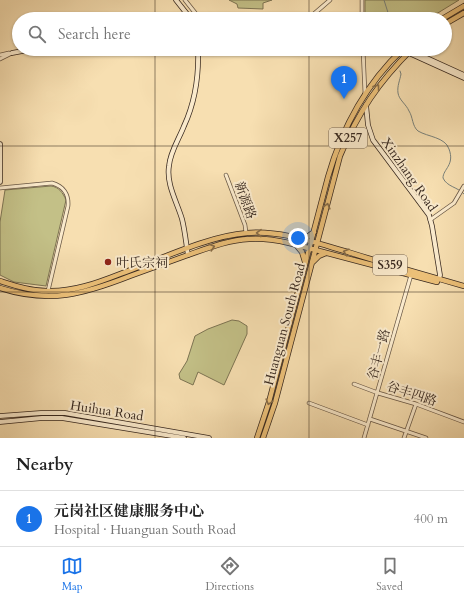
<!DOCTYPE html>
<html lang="en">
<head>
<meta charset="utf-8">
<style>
	body { margin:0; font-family:Cardo,"Noto Serif SC",serif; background:#f6f6f6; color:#222 }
	.you { position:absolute; left:298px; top:238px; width:14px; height:14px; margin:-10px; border:3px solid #fff; border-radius:50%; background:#1a73e8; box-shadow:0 0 0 6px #1a73e833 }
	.badge { display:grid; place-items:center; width:26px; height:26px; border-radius:50%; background:#1a73e8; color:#fff; font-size:13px; font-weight:700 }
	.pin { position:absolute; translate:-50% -33px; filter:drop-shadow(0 1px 2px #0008) }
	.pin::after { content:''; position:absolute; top:21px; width:14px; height:12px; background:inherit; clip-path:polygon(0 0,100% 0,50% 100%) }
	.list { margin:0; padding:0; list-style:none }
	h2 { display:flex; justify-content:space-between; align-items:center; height:52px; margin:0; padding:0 16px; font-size:17px }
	h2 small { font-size:13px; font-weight:400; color:#767676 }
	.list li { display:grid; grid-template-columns:26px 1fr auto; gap:12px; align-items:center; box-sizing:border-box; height:56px; padding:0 16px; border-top:1px solid #e0e0e0 }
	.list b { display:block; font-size:15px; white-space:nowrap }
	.list p { margin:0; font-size:13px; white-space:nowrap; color:#767676 }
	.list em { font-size:13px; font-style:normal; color:#767676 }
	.icon { flex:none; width:22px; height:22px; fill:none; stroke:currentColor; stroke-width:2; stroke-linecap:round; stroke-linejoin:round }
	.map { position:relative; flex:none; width:464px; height:438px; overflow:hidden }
	.search { position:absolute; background:#fff; box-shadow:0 1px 3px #0004; left:12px; right:12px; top:12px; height:44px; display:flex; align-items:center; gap:10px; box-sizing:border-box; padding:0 14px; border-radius:22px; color:#767676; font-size:15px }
	.sheet { height:108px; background:#fff }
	nav { display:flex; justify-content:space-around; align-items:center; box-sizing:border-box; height:56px; border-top:1px solid #e0e0e0; background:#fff; font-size:11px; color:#767676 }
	nav a { display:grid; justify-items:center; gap:2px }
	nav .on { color:#1a73e8 }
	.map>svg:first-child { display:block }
	.green { fill:#c3c087; stroke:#7d7453 }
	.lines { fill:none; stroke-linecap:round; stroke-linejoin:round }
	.stream { stroke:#77807a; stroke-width:1 }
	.street-casing { stroke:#675644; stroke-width:4.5 }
	.secondary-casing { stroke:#37281f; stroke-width:5.5 }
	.primary-casing { stroke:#37281f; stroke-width:6 }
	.street { stroke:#faeacc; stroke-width:3 }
	.secondary { stroke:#faeacc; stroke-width:4 }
	.primary { stroke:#ecc078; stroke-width:4.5 }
	.oneway { stroke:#886c47 }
	.grid { fill:none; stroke:#37281f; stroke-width:1; stroke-opacity:0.55 }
	.poi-dot { fill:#8f2418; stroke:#faeacc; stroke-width:1.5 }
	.labels { text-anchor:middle; stroke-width:4; stroke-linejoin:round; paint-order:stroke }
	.shield { fill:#faeacc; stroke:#726253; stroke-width:1 }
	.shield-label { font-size:12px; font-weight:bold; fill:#37281f }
	.street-label { font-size:13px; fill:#37281f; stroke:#faeacc }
	.poi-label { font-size:13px; fill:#37281f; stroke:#faeacc; text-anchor:start }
</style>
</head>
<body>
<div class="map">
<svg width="464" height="438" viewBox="0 0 464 438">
	<rect width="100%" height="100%" fill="#f7dfb1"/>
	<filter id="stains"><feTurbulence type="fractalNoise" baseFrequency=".005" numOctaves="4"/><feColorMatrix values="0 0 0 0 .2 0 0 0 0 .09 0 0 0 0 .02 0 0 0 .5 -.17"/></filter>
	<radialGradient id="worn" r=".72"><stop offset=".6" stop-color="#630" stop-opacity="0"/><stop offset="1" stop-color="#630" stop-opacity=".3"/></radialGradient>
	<path class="green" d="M229,0h43l-9,3v6l-25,-1 -1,-4z
		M365,0h94l-31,19h-63z
		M51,186c8,1 12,7 15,14l-20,86 -32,-4 -14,-7v-53l5,-32z
		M232,320l7,1 8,5v8l-23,51 -26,-13 -5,13 -13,-6 -1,-5 8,-13 8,-25 13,-7z"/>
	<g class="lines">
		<path class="stream" d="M384,0l6,19
			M400,71l1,3c-1,6 -4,12 -3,19 1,7 8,11 11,18 4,6 3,15 9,20 10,6 27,6 31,18 6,16 -6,20 -6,29 4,9 15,9 21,16"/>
		<g class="street-casing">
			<path id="street" d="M185,0l15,19
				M308,19l22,-19
				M362,19v-19
				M363,49l2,45
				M0,55l9,-2
				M0,59l12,-6
				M226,175l19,50 1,8
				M0,188l52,-5c11,3 17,11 16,23l-20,85
				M430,220l24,-17 10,-17
				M354,384l24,9 38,11 48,18
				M309,403l59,22
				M370,419l56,19
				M364,438l47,-163
				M404,438l12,-34"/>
		</g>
		<g class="secondary-casing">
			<path id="secondary" d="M176,0l15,19
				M400,49l64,29
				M407,49l57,26
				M12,53l21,-4
				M366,105l2,20 5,15 56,75 3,11 8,49 -1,4
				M0,144v38
				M188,255c-2,-12 -3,-24 -6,-36 -5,-17 -16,-35 -13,-53 1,-14 10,-27 15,-40 11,-24 15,-50 14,-77
				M0,416l41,-3h24l144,25
				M0,422l42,-4h20l122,20"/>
		</g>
		<g class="primary-casing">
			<path id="primary" d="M442,19l22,-13
				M445,24l19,-11
				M300,239l7,-2 7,-5
				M297,246l5,6 3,10
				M313,262l6,-6 7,-3
				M0,281c16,5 31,10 47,10 26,1 50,-8 73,-17 39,-14 87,-38 127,-41 34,-3 69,10 101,19 38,12 77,23 116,34
				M0,288c50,16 84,6 130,-12 19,-7 39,-14 58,-21 20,-7 40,-15 61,-16 13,-1 27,1 40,4l148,39
				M257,438l12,-36 59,-225c14,-49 38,-93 75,-128
				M263,438l12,-35 65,-247c18,-44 39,-74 72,-107"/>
		</g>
		<use href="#street" class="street"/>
		<use href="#secondary" class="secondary"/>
		<use href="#primary" class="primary"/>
	</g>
	<defs><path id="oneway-chevron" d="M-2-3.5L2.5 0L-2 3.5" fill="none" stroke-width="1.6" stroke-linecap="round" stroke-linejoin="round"/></defs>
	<g class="oneway">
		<use href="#oneway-chevron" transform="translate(377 87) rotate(-53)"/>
		<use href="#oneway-chevron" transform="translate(327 206) rotate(-75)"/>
		<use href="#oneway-chevron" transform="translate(259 233) rotate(-179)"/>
		<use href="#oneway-chevron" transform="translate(212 247) rotate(-18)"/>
		<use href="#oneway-chevron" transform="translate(346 252) rotate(-164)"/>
		<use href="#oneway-chevron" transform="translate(269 402) rotate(106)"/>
	</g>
	<path class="grid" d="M155,0v19M309,0v19M155,49v389M309,49v389M0,146h464M0,292h464"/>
	<circle class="poi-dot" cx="108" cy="262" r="4"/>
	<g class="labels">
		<g class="shield">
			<rect x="329" y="128" width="38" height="20" rx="3"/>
			<rect x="373" y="255" width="34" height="20" rx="3"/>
		</g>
		<g class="shield-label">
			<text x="348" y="142">X257</text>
			<text x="390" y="269">S359</text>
		</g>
		<g class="street-label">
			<text transform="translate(410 174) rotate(55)" y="5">Xinzhang Road</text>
			<text transform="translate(246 200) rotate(70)" y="5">新源路</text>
			<text transform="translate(284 324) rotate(-75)" y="5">Huanguan South Road</text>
			<text transform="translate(378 354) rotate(-75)" y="5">谷丰一路</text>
			<text transform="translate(412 393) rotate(18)" y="5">谷丰四路</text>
			<text transform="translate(107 410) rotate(9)" y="5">Huihua Road</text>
		</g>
		<g class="poi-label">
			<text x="116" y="267">叶氏宗祠</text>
		</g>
	</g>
	<rect width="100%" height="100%" filter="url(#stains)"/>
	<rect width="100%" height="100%" fill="url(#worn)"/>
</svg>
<div class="you"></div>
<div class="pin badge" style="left:344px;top:99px">1</div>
<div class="search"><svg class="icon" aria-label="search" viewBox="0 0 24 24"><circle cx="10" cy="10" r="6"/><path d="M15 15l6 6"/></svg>Search here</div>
</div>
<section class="sheet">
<h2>Nearby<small></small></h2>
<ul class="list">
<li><span class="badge">1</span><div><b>元岗社区健康服务中心</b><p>Hospital · Huanguan South Road</p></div><em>400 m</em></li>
</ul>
</section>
<nav>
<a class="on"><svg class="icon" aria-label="map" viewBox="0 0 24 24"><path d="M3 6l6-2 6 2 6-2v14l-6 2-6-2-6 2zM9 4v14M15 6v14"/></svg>Map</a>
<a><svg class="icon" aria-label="directions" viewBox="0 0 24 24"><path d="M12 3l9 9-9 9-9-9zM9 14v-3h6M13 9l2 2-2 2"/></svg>Directions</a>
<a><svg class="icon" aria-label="saved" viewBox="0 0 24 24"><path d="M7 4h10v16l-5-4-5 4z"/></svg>Saved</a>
</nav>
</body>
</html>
